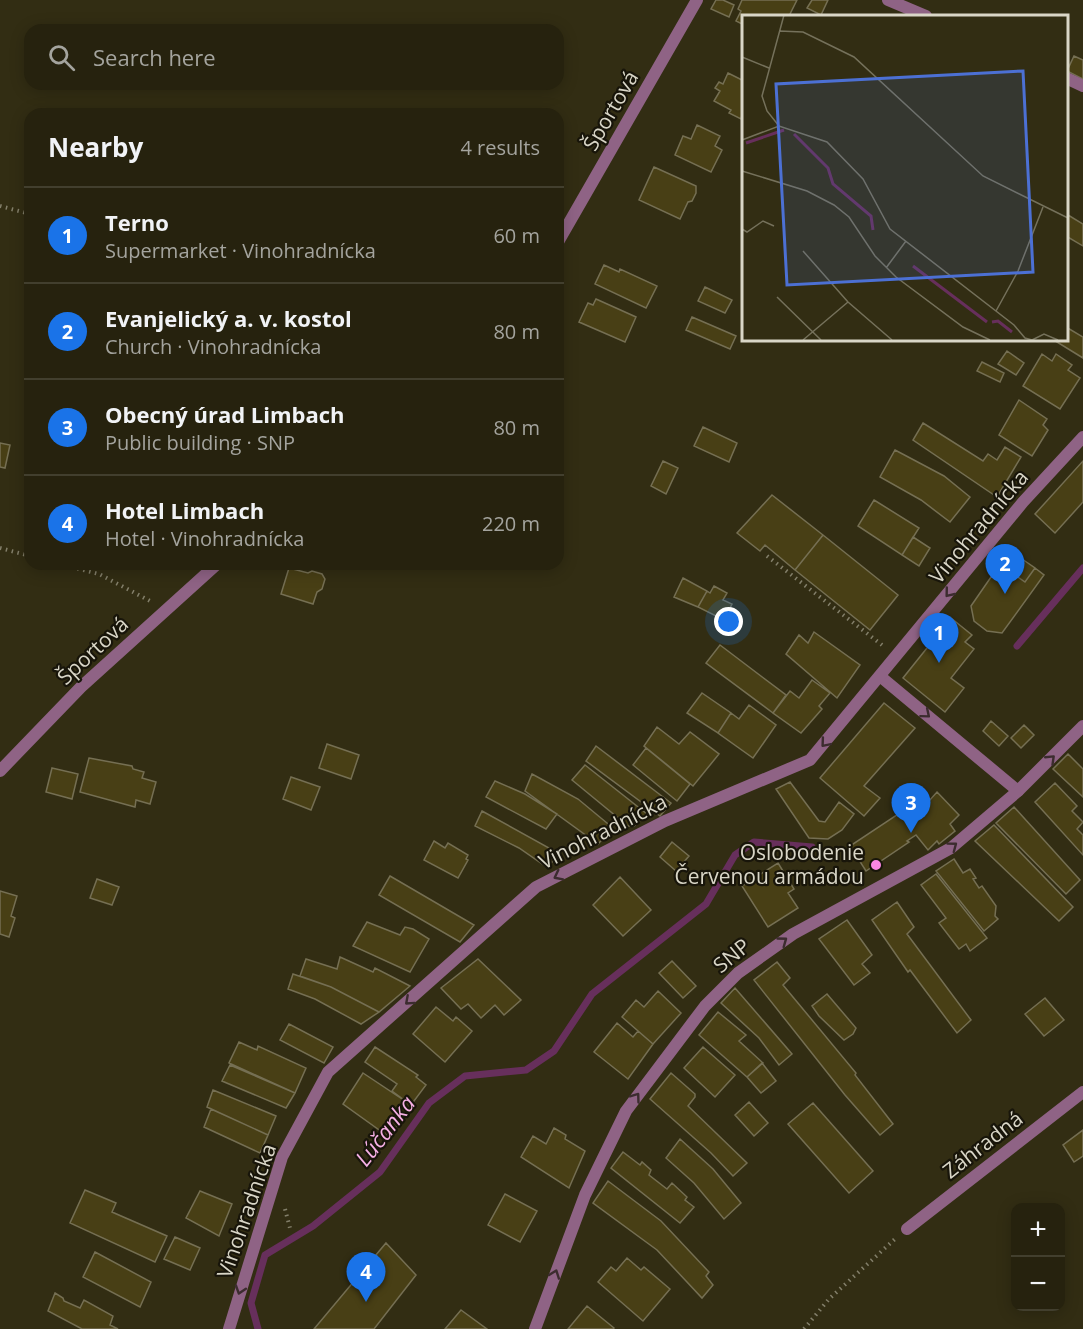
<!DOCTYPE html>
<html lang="en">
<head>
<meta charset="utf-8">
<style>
	body { margin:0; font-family:"Open Sans",sans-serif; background:#322f1c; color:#f1f3f6 }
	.controls { position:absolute; right:18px; bottom:18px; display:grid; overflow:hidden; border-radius:12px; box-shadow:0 3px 15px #0003 }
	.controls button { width:54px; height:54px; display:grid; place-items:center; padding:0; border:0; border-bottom:2px solid #423f2e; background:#26220e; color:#f1f3f6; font:30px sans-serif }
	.you { position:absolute; left:729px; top:622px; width:21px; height:21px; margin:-15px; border:4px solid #fff; border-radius:50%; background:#1a73e8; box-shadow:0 0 0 9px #1a73e833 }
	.badge { display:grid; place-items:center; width:39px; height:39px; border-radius:50%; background:#1a73e8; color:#fff; font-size:20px; font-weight:700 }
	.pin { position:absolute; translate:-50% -50px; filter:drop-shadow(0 2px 3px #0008) }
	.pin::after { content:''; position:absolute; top:32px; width:21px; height:18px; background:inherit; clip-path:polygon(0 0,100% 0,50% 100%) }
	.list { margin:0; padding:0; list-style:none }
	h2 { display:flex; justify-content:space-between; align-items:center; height:78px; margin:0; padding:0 24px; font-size:26px }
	h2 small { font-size:20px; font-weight:400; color:#a4a49e }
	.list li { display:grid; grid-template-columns:39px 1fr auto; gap:18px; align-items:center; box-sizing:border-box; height:96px; padding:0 24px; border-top:2px solid #423f2e }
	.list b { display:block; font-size:22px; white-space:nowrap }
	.list p { margin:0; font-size:20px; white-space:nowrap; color:#a4a49e }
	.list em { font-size:20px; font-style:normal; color:#a4a49e }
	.icon { flex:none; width:33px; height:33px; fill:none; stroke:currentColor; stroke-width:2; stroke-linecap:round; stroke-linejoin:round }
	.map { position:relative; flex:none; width:1083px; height:1329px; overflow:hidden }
	.search { position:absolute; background:#26220e; box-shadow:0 3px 15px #0003; left:24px; top:24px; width:540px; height:66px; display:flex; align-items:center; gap:15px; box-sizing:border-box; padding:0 21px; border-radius:18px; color:#a4a49e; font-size:22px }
	.panel { position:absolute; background:#26220e; box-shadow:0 3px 15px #0003; left:24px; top:108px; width:540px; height:462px; border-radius:18px }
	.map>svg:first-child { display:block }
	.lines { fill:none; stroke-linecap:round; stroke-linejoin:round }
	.stream { stroke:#672f5c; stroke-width:7 }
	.building { fill:#483f15; stroke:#756f53; stroke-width:1.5 }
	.path { stroke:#837f6a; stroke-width:4; stroke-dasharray:1.5 4.5; stroke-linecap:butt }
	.minor { stroke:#8f6385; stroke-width:12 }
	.tertiary { stroke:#8f6385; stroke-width:12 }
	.oneway { stroke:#3c2c2f }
	.poi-dot { fill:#fc86e4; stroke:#18150a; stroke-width:2 }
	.labels { text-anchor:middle; stroke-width:4.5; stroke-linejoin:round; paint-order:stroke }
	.street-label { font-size:21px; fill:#d9d6c7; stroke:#18150a }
	.poi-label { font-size:21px; fill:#d9d6c7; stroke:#18150a; text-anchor:end }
	.water-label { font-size:22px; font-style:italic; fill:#f6b0e5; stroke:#18150a }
	.inset-river { fill:none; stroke:#672f5c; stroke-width:3 }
	.inset-road { fill:none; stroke:#75715b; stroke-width:1.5 }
	.view { fill:#4c70d4; fill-opacity:0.15; stroke:#4c70d4; stroke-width:3 }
	.inset-edge { fill:none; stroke:#d9d6c7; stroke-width:3 }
</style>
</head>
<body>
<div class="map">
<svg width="1083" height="1329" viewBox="0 0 1083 1329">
	<rect width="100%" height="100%" fill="#322d13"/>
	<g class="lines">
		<path class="stream" d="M1017,646l66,-78
			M258,1329l-7,-26 14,-48 48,-29 67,-54 49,-69 36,-27 61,-6 28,-19 38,-57 114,-90 29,-49 19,-13 58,5"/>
	</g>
	<path class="building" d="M716,0h7l11,5 -5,12 -18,-8z
		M742,0h55l-8,16h-45v9l-8,-4 5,-10 -3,-2z
		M812,0h16l-7,15 -14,-7z
		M1074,56l9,4v19l-16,-8z
		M728,73l16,8v35l-2,-1 -1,4 -12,-6 2,-3 -17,-9 6,-10 -5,-3 4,-6 4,2z
		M697,125l23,11 -5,10 7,4 -11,22 -36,-17 8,-19 8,3z
		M654,167l42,19v7l-4,8 -4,1 -8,17 -41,-19z
		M1068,215l15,9v22l-17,-10z
		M604,265l15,7 1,-3 37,17 -11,22 -51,-24z
		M705,287l27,13 -7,13 -27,-12z
		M596,299l40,18 -11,25 -46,-20 9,-19 5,2z
		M692,317l44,19 -6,13 -44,-19z
		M1066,327l17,10v21l-31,-19h14z
		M1007,351l17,12 -8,12 -18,-11z
		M1042,354l10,7 4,-7 16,11 -4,5 12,8 -20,31 -37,-23z
		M982,362l22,11 -4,9 -23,-11z
		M1019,400l28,19 -4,6 5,5 -16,26 -33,-21z
		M923,423l60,38 5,-7 9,6 8,-13 16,10 -24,40 -84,-57z
		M703,427l34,16 -8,19 -35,-16z
		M0,443l10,2 -5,23 -5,-1z
		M895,450l49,26 26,21 -20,25 -29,-22 -41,-23z
		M663,461l15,7 -12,26 -15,-8z
		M1083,461v41l-28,31 -20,-19z
		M772,495l51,40 -28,35 -30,-25 -5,6 -23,-18z
		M874,500l45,28 -17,27 -44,-29z
		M823,535l75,60 -28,35 -75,-60z
		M913,537l17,11 -11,18 -17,-11z
		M1009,551l13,8 -10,14 13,9 10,-14 9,7 -42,58 -15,-2 -13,-10 -3,-15z
		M1022,559l13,9 -10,14 -13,-9z
		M289,568l19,5 4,-2 10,3 3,5 -3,10 -5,3 -4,12 -32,-10z
		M683,578l24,13 -9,16 -24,-10z
		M714,586l13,7 -4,7 9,4 -8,16 -26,-13 9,-16 3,2z
		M951,618l21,17 -7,7 9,7 -23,29 13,10 -19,24 -42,-34z
		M814,632l46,33 -23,33 -51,-44 13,-19 9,8z
		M720,645l66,50 -13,18 -67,-50z
		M812,680l18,13 -11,13 3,3 -21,24 -28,-20 17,-22 9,7z
		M702,693l29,20 -13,20 -31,-20z
		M884,703l31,25 -51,58 16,12 -16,18 -44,-38z
		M749,705l27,20 -23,33 -35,-25 13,-20 8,6z
		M991,721l17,15 -9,10 -16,-15z
		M1024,725l10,10 -13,13 -10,-10z
		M657,727l22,17 11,-12 29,22 -26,32 -49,-40z
		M327,744l32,11 -8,24 -32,-11z
		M596,746l75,57 -11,13 -74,-55z
		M646,748l44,36 -13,17 -44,-36z
		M1068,754l15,15v28l-30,-28z
		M89,758l43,8 1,3 11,3 -2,6 14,4 -6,22 -14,-4 -1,7 -55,-15z
		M585,765l62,49 -13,12h-6l-56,-46z
		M52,768l26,6 -6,25 -26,-7z
		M532,774l46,25 35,29 -15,16 -73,-53z
		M291,777l29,10 -9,23 -28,-11z
		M495,781l30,13 32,20 -11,15 -60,-32z
		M790,782l29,39 6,1 14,-20 15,12 -12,16 -14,9 -19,-1 -33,-49z
		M1055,783l22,23 -5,5 11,11 -6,7 6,6v20l-48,-53z
		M937,792l22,23 -9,9 5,7 -16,13 -2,-3 -9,9 -12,-15 -9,6 2,1 -43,29 -16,-25 59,-39 14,-12 6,6z
		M1014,807l66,73 -14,14 -70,-71z
		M482,811l76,42 -10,15 -29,-20 -44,-22z
		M994,825l79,82 -14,14 -84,-80z
		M434,841l11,7 3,-5 20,12 -2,4 2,1 -10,18 -34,-18z
		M672,842l17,14 -13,15 -16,-14z
		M954,859l9,14 7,-4 6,9 -3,1 6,9 3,-2 14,20 -1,10 3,3 -14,12 -48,-60z
		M778,863l16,26 -6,4 10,15 -30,19 -26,-41z
		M936,874l51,64 -17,13 -4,-7 -7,5 -20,-26 7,-5 -25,-33z
		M390,876l84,49 -14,17 -81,-47z
		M620,877l31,33 -28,26 -30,-31z
		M97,879l22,8 -7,18 -22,-7z
		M0,891l17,5 -6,20 4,2 -6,19 -9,-3z
		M897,902l17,25 -7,7 64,86 -14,13 -47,-63 -2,2 -36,-52z
		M847,920l25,35 -10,9 8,9 -16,12 -35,-46z
		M367,922l33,13 5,-8 8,2 16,10 -19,33 -57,-26z
		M340,957l33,15 2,-4 35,18 -31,26 -48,-25 -31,-11 6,-17 31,10z
		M478,959l43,41 -17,15 -9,-10 -14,13 -13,-14 -7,5 -20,-21z
		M672,961l24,25 -13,12 -24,-25z
		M777,962l13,16 -7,7 73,88 -1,2 38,49 -13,11 -35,-40 -91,-115z
		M293,974l38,13 48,25 -18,12 -46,-25 -27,-10z
		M735,988l57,66 -13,11 -20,-27 -38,-35z
		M658,991l23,22 -28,31 -31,-27 14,-17 8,7z
		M827,994l29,34 -3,6 -9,6 -25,-24 -7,-10z
		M1045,998l19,22 -20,16 -19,-22z
		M436,1007l17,14 3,-4 16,14 -27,31 -32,-28z
		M718,1012l28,23 -7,6 24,22 -16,14 -48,-42z
		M617,1023l16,14 5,-6 15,13 -25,35 -34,-27z
		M289,1024l44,23 -9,16 -44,-23z
		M239,1042l18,8 1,-4 48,22 -11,25 -66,-30z
		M375,1047l43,28 -2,2 10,8 -15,20 -19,-14 5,-7 -32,-22z
		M703,1047l32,28 -20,22 -31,-29z
		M762,1063l14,18 -15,12 -14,-16z
		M230,1065l65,28 -9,15 -64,-27z
		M363,1073l48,32 -22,32 -46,-33z
		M671,1073l24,21v3l-7,9 59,57 -14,13 -22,-23 -61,-54z
		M213,1090l63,26 -8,19 -61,-28z
		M749,1102l19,21 -14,13 -19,-21z
		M813,1103l60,68 -24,22 -61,-69z
		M211,1109l57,26 -8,18 -56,-26z
		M554,1128l12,7 -1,4 20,12 -16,37 -48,-31 12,-21 13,8z
		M1083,1130v26l-9,6 -11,-17z
		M680,1139l33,30 28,34 -17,16 -30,-36 -28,-25z
		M623,1152l17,13 2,-3 9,8 -2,5 18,14 5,-6 15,14 -2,3 9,7 -14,16 -69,-55z
		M608,1181l53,40 48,51 -3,4 7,9 -11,13 -45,-48 -64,-47z
		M85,1190l31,13 -4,9 55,24 -12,26 -85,-39z
		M200,1191l32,13 -13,32 -33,-18z
		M505,1194l32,17 -17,31 -32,-17z
		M175,1237l25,11 -10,22 -26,-11z
		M386,1243l30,32 -42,54h-60z
		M95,1252l56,30 -11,25 -57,-30z
		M627,1258l14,12 3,-3 26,22 -27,32 -45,-39 13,-15 5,4z
		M55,1293l8,5 1,3 16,7 4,-8 29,16 -3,9 8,4h-36l-34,-18z
		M587,1306l27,22 -1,1h-45z
		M461,1310l26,19h-42z"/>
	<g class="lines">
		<path class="path" d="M0,206l30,8
			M0,548l30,8
			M767,556l115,89
			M60,564l39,10 53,28
			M285,1209l6,23
			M804,1329l25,-30 66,-60"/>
		<path class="minor" d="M888,0l38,16
			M1066,78l17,8
			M558,242l139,-242
			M881,677l137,114
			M0,771l81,-84 136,-123
			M907,1229l176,-137"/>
		<path class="tertiary" d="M229,1329l53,-172 46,-85 208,-185 129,-66 145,-61 213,-258 60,-65
			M535,1329l50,-134 41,-84 79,-105 33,-33 55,-39 158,-86 67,-57 65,-65"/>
	</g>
	<defs><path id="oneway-chevron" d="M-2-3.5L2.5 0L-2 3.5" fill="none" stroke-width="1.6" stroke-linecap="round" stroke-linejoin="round" transform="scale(1.5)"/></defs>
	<g class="oneway">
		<use href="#oneway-chevron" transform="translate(949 593) rotate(129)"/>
		<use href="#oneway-chevron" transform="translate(926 714) rotate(40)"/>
		<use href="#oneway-chevron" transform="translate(825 743) rotate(130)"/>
		<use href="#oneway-chevron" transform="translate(1051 759) rotate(-44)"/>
		<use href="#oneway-chevron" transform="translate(953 846) rotate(-37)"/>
		<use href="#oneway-chevron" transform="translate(558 876) rotate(153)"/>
		<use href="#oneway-chevron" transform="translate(783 941) rotate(-36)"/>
		<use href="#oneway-chevron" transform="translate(409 1001) rotate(138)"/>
		<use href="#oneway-chevron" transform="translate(636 1097) rotate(-54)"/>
		<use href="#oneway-chevron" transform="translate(555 1274) rotate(-70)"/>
		<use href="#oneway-chevron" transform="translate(240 1290) rotate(108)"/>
	</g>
	<circle class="poi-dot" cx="876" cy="865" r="6"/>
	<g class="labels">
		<g class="street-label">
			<text transform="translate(611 111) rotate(-60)" y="7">Športová</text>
			<text transform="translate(979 527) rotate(-50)" y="7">Vinohradnícka</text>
			<text transform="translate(93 651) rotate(-43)" y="7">Športová</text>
			<text transform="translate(603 832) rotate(-27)" y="7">Vinohradnícka</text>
			<text transform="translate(732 956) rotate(-39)" y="7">SNP</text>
			<text transform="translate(983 1145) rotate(-38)" y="7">Záhradná</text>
			<text transform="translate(247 1211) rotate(-71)" y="7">Vinohradnícka</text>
		</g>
		<g class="poi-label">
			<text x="864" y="860">Oslobodenie<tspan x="864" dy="24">Červenou armádou</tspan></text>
		</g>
		<g class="water-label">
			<text transform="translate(385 1131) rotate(-52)" y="8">Lúčanka</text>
		</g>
	</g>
	<g transform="translate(742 15)">
		<rect width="326" height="326" fill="#322d13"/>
		<path class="inset-river" d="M52,119l34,34 5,16 38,32 2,14M4,128l38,-13M171,251l74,56M250,307l6,-1 14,11"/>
		<path class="inset-road" d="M37,16l24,1 51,25 129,119 85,42M0,42l27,11M37,111l-12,-15 -5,-15 22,-81M0,125l37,-14 48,16 36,37 27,50 124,96 11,13 7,2M0,156l65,20 27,14 15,12 26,39 21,21 67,50 27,13M0,214l5,3 16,-11 11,5M61,236l45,51 44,38M144,253l20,-27M35,282l44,43M254,296l22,-40 25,-64M61,325l45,-38M290,325l12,-6 14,6"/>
		<path class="view" d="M281,56l10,201 -246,13 -11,-201z"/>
		<rect width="326" height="326" class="inset-edge"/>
	</g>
</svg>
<div class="controls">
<button>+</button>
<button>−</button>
</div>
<div class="you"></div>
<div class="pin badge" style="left:939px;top:663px">1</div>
<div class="pin badge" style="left:1005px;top:594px">2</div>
<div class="pin badge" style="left:911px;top:833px">3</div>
<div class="pin badge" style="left:366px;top:1302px">4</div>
<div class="search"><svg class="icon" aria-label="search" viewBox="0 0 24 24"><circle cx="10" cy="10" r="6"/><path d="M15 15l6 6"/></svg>Search here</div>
<section class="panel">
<h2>Nearby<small>4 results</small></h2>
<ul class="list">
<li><span class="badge">1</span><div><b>Terno</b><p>Supermarket · Vinohradnícka</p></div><em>60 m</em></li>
<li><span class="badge">2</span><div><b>Evanjelický a. v. kostol</b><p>Church · Vinohradnícka</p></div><em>80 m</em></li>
<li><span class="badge">3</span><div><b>Obecný úrad Limbach</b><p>Public building · SNP</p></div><em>80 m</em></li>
<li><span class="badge">4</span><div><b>Hotel Limbach</b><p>Hotel · Vinohradnícka</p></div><em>220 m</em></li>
</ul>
</section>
</div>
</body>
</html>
